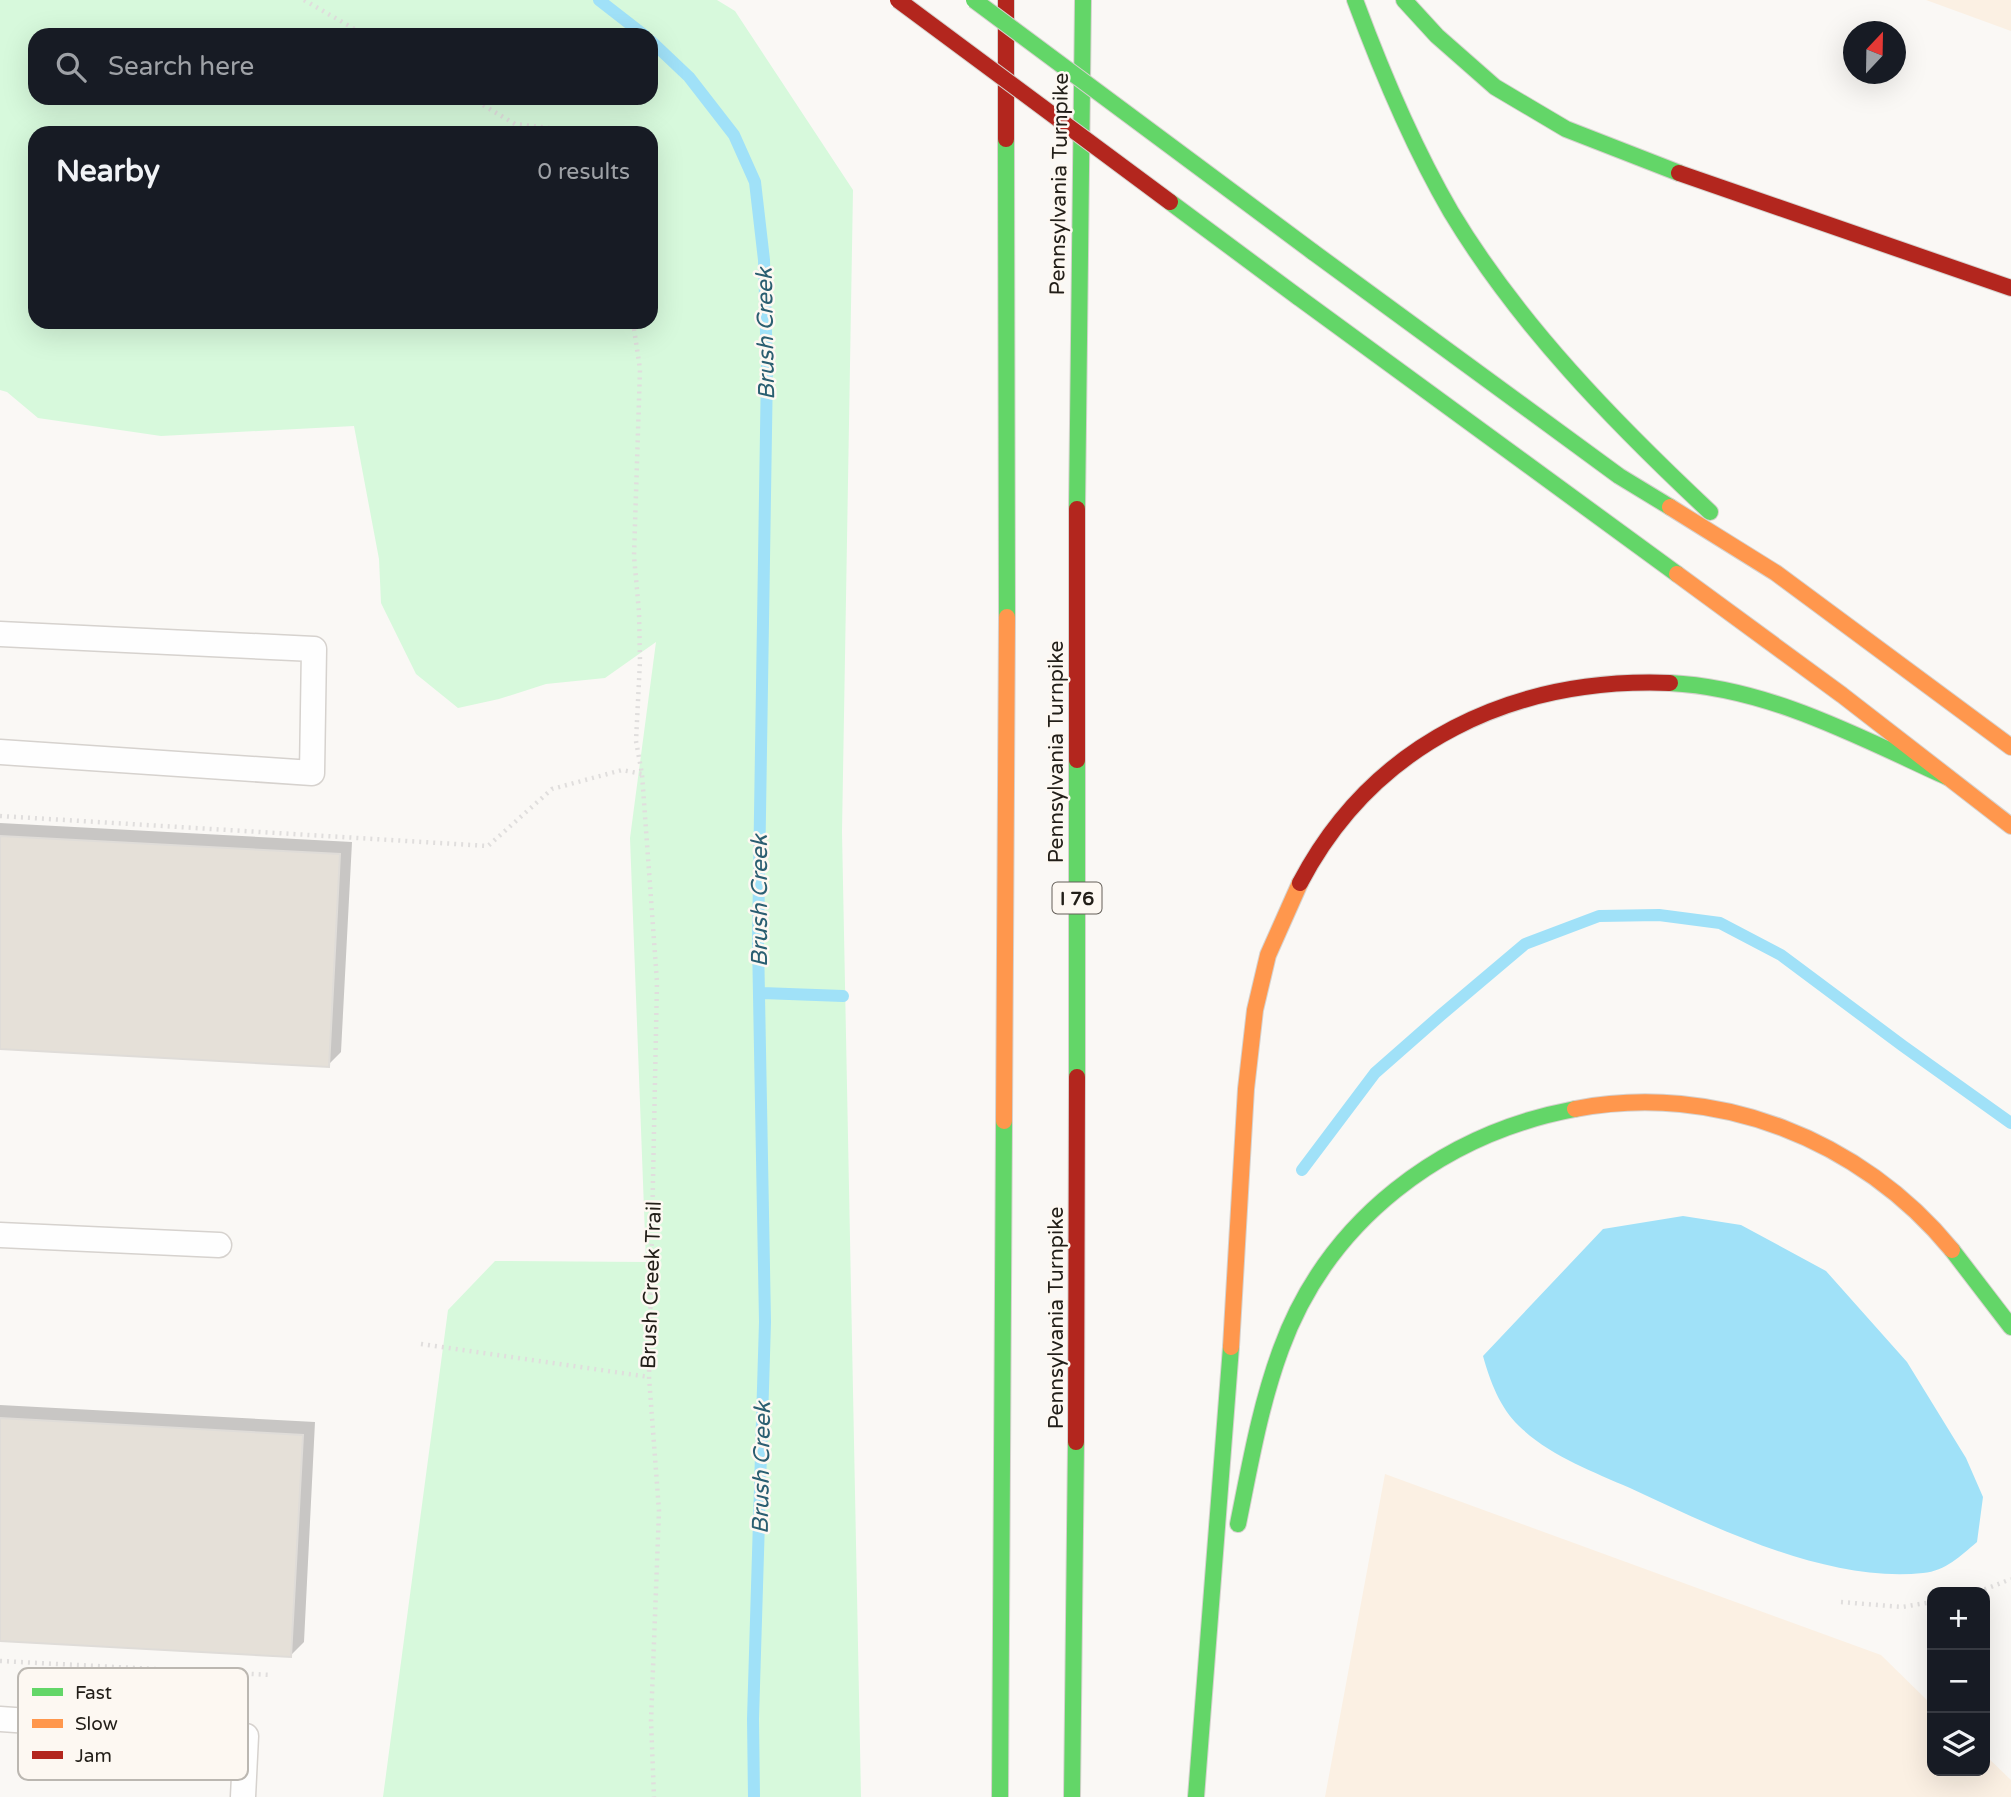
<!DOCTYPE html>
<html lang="en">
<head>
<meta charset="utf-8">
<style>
	body { margin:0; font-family:"Varela Round",sans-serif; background:#20242c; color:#f1f3f6 }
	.controls { position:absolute; right:21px; bottom:21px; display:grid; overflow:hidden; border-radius:14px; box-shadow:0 7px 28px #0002 }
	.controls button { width:63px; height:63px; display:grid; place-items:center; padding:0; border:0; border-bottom:2px solid #363941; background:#171b24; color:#f1f3f6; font:35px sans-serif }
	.compass { position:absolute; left:1843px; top:21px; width:63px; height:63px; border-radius:50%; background:#171b24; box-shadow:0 7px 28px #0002; rotate:22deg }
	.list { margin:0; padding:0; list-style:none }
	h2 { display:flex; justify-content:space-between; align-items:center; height:91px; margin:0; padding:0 28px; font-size:30px }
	h2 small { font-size:23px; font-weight:400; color:#9ea1a6 }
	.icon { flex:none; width:38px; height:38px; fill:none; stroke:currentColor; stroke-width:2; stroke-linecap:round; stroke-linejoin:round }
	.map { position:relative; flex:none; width:2011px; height:1797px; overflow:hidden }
	.search { position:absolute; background:#171b24; box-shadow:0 7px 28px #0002; left:28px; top:28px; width:630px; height:77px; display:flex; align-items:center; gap:18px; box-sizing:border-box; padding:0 24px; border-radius:21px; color:#9ea1a6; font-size:26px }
	.panel { position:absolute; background:#171b24; box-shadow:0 7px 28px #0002; left:28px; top:126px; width:630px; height:203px; border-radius:21px }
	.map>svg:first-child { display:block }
	.built { fill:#fbf0e3 }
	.green { fill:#d7f9dc; fill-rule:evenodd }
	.water { fill:#a0e1f8 }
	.shadow { fill:#0003 }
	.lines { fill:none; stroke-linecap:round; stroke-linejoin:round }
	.stream { stroke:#a0e1f8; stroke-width:12 }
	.building { fill:#e5e0d8; stroke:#dfdcd8; stroke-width:2 }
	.lane-casing { stroke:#d6d2ce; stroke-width:27 }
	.fast-casing { stroke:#d6d2ce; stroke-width:18 }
	.slow-casing { stroke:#d6d2ce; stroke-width:18 }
	.jam-casing { stroke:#d6d2ce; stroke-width:18 }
	.path { stroke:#e0dedd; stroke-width:4.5; stroke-dasharray:2 5; stroke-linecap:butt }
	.lane { stroke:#fefefe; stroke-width:24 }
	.fast { stroke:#63d668; stroke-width:16 }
	.slow { stroke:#ff974d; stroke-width:16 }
	.jam { stroke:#b3261e; stroke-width:16 }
	.fast-bridge-casing { stroke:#d6d2ce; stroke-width:18; stroke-linecap:butt }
	.jam-bridge-casing { stroke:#d6d2ce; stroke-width:18; stroke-linecap:butt }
	.fast-bridge { stroke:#63d668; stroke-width:16 }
	.jam-bridge { stroke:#b3261e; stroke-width:16 }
	.labels { text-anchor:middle; stroke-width:5; stroke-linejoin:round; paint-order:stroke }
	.shield { fill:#fdf8f2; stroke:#645f59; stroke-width:2 }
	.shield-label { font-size:19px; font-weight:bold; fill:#221e18 }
	.street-label { font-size:21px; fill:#221e18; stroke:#fdf8f2 }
	.water-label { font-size:23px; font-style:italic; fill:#2a5e71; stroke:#fdf8f2 }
	.key { fill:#fdf8f2; stroke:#bbb7b1; stroke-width:2 }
	.key-label { font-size:19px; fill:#221e18 }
</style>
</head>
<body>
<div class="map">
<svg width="2011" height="1797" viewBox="0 0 2011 1797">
	<rect width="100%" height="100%" fill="#faf8f5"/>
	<path class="built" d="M1926,0h85v31z
		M1385,1474l496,181 51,50v66h53v-16l26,25v17h-686z"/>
	<path class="green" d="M0,0h717l18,11 118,179 -11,642 19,965h-478l65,-487 47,-49 151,1 -16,-424 26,-196 -51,36 -59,6 -47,15 -41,9 -42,-34 -35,-71 -2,-44 -25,-133 -193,10 -123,-18 -31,-26 -7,-2zM651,35v63h-616v-63zM35,133h616v189h-616z"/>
	<path class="water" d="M1683,1216l58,9 85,46 81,91 59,96 17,39 -6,45c-17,14 -31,29 -54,31 -96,10 -207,-45 -293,-85 -38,-17 -80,-32 -111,-62 -19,-18 -29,-45 -36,-70l120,-127z"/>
	<path class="shadow" d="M0,823l352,19 -11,210 -13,13 -328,-18z
		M0,1405l315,17 -11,220 -13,13 -291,-16z"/>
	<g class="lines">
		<path class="stream" d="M599,0l45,35
			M651,41l38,36 45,58 21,47 9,78 3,108 -9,573 7,381 -12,397 1,78
			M759,993l84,3
			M1302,1170l73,-97 66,-58 84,-71 74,-28 60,-1 61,8 61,32 122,91 108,77"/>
	</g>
	<path class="building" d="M0,836l340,18 -11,213 -329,-18z
		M0,1418l303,17 -12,222 -291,-16z"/>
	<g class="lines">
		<g class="lane-casing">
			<path id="lane" d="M0,634l314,15 -2,124 -312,-21
				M0,1235l219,10
				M0,1719l246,17 -3,61"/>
		</g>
		<g class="fast-casing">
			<path id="fast" d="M1355,0c27,73 57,145 96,212 68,113 163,210 259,300
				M1404,0l33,36 58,51 71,42 113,44
				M1006,139l1,478
				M1313,252l306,224 51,31
				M1298,297l379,277
				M1077,509l6,-509
				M1670,683c99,5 189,54 277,94
				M1077,760v317
				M1952,1250l59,77
				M1238,1524c12,-59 22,-118 43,-175 47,-129 161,-215 294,-240
				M1000,1797l4,-676
				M1072,1797l4,-355
				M1196,1797l35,-450"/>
		</g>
		<g class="slow-casing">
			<path id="slow" d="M1670,507l106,66 235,174
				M1677,574l165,121 169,131
				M1575,1109c141,-27 286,30 377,141
				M1004,1121l3,-504
				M1231,1347l15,-258 9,-79 13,-55 32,-72"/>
		</g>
		<g class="jam-casing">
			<path id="jam" d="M1006,0v139
				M1679,173l332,115
				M1077,509v251
				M1300,883c74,-141 214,-206 370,-200
				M1076,1442l1,-365"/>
		</g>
		<path class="path" d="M304,0l61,35
			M471,98l44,26 34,4 10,5
			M633,322l7,47 -6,187 5,56 1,49 -4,80 6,33 15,208 -8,395 10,134 -8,210 3,76
			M0,816l488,30 64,-57 70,-19 20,4
			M421,1344l228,33
			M1978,1592l33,-13
			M1841,1602l61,5 30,-5
			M0,1661l271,14"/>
		<use href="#lane" class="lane"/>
		<use href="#fast" class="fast"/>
		<use href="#slow" class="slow"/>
		<use href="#jam" class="jam"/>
		<g class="fast-bridge-casing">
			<path id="fast-bridge" d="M974,0l339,252
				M1170,202l128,95"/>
		</g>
		<g class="jam-bridge-casing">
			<path id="jam-bridge" d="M898,0l272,202"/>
		</g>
		<use href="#fast-bridge" class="fast-bridge"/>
		<use href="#jam-bridge" class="jam-bridge"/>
	</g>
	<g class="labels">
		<rect class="shield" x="1052.5" y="882.5" width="49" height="31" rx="5"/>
		<g class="shield-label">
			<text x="1077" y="905">I 76</text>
		</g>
		<g class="street-label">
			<text transform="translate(1059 184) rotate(-89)" y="7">Pennsylvania Turnpike</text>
			<text transform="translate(1056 752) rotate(-90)" y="7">Pennsylvania Turnpike</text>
			<text transform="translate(651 1285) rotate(-88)" y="7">Brush Creek Trail</text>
			<text transform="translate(1056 1318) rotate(-90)" y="7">Pennsylvania Turnpike</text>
		</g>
		<g class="water-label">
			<text transform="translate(765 334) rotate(-91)" y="8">Brush Creek</text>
			<text transform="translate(759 901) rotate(-90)" y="8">Brush Creek</text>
			<text transform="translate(761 1468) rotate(-89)" y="8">Brush Creek</text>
		</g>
	</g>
	<rect x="18" y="1668" width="230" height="112" rx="10" class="key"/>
	<rect x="32" y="1688" width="31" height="8" fill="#63d668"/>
	<rect x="32" y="1719" width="31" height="9" fill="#ff974d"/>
	<rect x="32" y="1751" width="31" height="8" fill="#b3261e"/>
	<g class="key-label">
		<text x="75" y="1699">Fast</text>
		<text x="75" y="1730">Slow</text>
		<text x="75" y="1762">Jam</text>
	</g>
</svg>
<div class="controls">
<button>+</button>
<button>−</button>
<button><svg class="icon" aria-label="layers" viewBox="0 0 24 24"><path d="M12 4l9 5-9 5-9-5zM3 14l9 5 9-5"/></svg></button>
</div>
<svg class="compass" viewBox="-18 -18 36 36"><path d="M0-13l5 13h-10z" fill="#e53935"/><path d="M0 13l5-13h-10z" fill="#9ea1a6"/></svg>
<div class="search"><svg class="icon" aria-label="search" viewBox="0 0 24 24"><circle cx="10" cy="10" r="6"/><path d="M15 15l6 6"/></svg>Search here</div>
<section class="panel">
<h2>Nearby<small>0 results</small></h2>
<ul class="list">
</ul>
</section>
</div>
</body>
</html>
